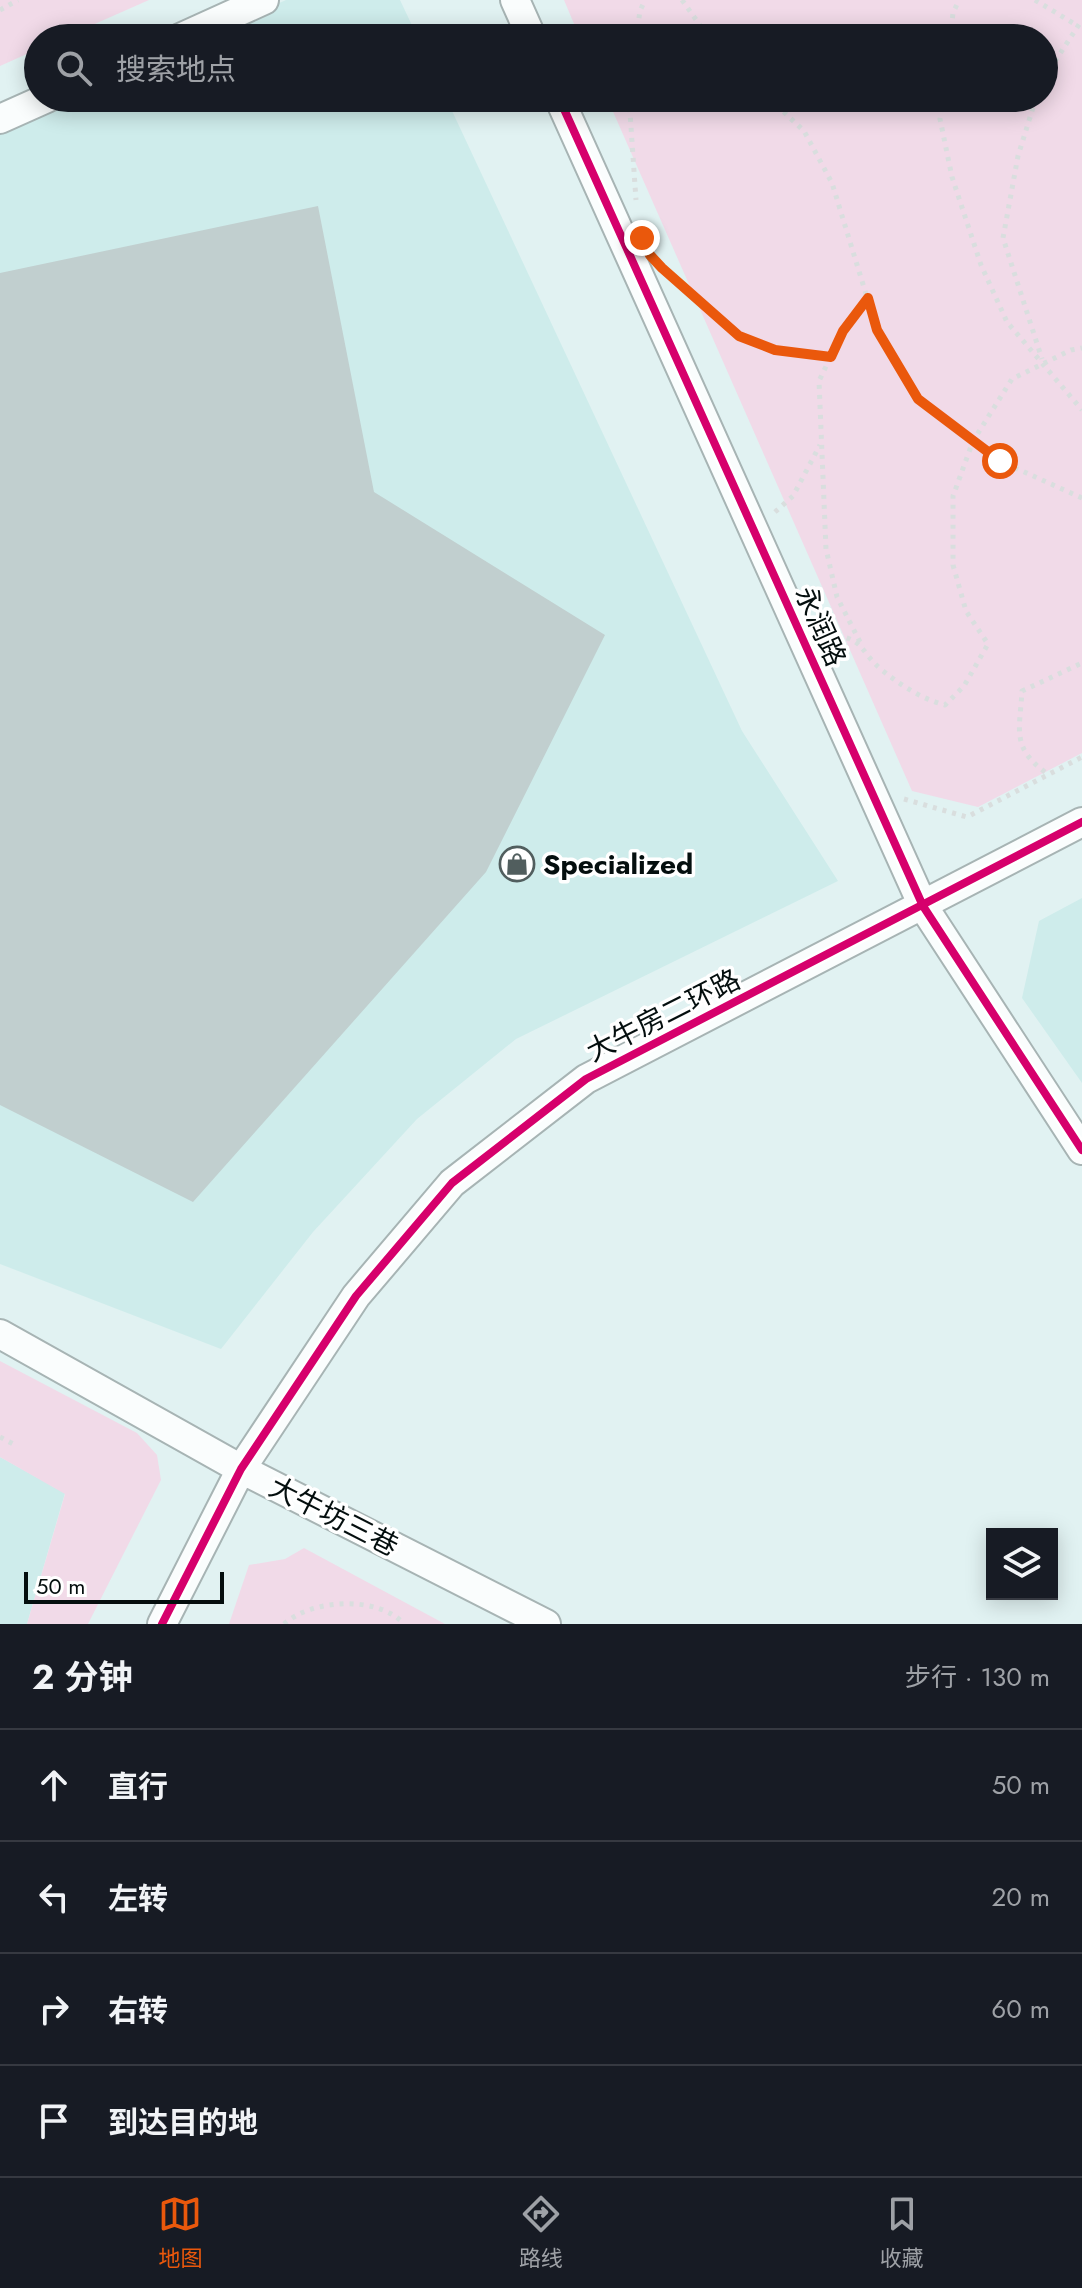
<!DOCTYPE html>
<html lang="zh">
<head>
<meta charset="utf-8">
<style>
	body { margin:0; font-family:Jost,"Noto Sans SC",sans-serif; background:#242831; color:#f1f3f6 }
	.controls { position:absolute; right:24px; bottom:24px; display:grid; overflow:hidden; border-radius:0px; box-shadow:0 4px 20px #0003 }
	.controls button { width:72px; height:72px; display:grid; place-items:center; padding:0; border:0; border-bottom:2px solid #363941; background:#171b24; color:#f1f3f6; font:40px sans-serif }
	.scale { position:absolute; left:24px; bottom:20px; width:200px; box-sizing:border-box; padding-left:8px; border:4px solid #040e0e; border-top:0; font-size:22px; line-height:28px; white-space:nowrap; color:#040e0e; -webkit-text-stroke:6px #fff; paint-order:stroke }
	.stop { position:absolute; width:24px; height:24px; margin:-18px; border:6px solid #ea580c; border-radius:50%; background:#fff }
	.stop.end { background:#ea580c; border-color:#fff; box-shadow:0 2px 8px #0008 }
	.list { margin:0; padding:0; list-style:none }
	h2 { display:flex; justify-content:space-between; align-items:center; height:104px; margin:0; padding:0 32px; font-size:34px }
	h2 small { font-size:26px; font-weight:400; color:#9ea1a6 }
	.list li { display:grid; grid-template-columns:52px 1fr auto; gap:24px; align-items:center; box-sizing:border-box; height:112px; padding:0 32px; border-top:2px solid #363941 }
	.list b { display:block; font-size:30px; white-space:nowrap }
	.list em { font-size:26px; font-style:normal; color:#9ea1a6 }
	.icon { flex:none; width:44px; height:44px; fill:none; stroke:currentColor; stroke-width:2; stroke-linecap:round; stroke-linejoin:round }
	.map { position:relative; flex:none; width:1082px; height:1624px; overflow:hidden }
	.search { position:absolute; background:#171b24; box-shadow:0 4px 20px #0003; left:24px; right:24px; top:24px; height:88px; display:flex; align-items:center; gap:20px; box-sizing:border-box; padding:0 28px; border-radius:44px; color:#9ea1a6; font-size:30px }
	.sheet { height:552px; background:#171b24 }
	nav { display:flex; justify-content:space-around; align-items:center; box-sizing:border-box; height:112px; border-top:2px solid #363941; background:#171b24; font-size:22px; color:#9ea1a6 }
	nav a { display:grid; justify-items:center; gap:4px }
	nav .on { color:#ea580c }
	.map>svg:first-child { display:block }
	.built { fill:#ceeceb }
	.green { fill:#f1dae8 }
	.building { fill:#c1cfcf }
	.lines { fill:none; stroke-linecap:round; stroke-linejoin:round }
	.minor-casing { stroke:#a7b4b4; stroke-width:32 }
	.path { stroke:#d9dede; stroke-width:5; stroke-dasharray:4 6; stroke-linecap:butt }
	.minor { stroke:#fafdfd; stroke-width:28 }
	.cycleway-casing { stroke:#fff; stroke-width:13 }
	.cycleway { stroke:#d6006c; stroke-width:8 }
	.route { stroke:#ea580c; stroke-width:10 }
	.labels { text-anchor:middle; stroke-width:7; stroke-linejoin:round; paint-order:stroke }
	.street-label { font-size:28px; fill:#040e0e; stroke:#fff }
	.poi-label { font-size:28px; font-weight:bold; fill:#040e0e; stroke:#fff; text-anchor:start }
</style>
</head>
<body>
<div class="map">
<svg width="1082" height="1624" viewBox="0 0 1082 1624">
	<rect width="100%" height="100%" fill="#e1f2f2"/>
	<path class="built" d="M286,0h114l18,38h-217z
		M66,98h380l296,633 96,150 -322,158 -99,80 -104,113 -92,117 -221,-85v-1136z
		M1082,898v185l-60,-85 17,-77z
		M0,1457l65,36 -38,131h-27z"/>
	<path class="green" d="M0,0h149l-86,38h-25v11l-38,17z
		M564,0h518v753l-104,54 -66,-16 -305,-693h437v-60h-464z
		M0,1361l137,72 20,22 4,25 -73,144h-61l38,-130 -65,-37z
		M304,1548l141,76h-216l20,-59 36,-6z"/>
	<path class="building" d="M318,206l56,286 231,143 -119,237 -293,330 -193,-97v-832z"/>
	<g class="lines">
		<g class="minor-casing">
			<path id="minor" d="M515,0l17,38
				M180,38l84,-38
				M559,98l364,808 159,244
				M0,119l47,-21
				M0,1334l241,135 305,155
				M162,1624l79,-155 115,-173 96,-113 134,-104 496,-257"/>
		</g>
		<path class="path" d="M682,0l27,38
			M1035,0l43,26
			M0,10l18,-10
			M636,38l4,-27 5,-11
			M950,38l3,-25 6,-13
			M1044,78l38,-58
			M629,98l7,102
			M769,98l35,33 28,52 45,147 41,69 82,62 82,37
			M943,98l-3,21 12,58 29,88 26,57 75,88
			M1036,98l-18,58 -15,82 39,121
			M670,275l69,61 36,14 56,7
			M775,512l18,-16 27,-51
			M827,634c40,4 31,17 56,37 19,15 39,28 62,34l19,-19 24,-42 -22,-33 -13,-46v-69l20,-55 39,-62 59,-29 11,-2
			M860,642l-23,-45 -11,-48 -7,-168 24,-50 25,-33
			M1045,772c-34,-25 -25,-43 -23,-81l60,-28
			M904,799l63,18 115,-60
			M0,1437l17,9
			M284,1624c28,-25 94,-29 120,0"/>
		<use href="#minor" class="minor"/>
		<g class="cycleway-casing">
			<path id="cycleway" d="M559,98l364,808 159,244
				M162,1624l79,-155 115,-173 96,-113 134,-104 496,-257"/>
		</g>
		<use href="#cycleway" class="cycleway"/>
	</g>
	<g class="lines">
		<path class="route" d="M642,238l8,17 12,13 77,68 36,14 56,7 12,-26 25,-33 9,32 41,69 82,62"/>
	</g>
	<defs>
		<g id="shop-ring" transform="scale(1.8)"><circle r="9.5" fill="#fff" stroke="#515e5e" stroke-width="1.5"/><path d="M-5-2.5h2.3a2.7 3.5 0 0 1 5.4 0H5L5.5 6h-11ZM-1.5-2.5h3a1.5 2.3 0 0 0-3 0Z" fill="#515e5e"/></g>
	</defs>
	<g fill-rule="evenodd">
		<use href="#shop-ring" x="517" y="864"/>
	</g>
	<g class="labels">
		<g class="street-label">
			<text transform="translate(821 626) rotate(66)" y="10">永润路</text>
			<text transform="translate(663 1015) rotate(-27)" y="10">大牛房二环路</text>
			<text transform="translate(334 1516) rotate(27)" y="10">大牛坊三巷</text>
		</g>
		<g class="poi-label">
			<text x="543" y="874">Specialized</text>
		</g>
	</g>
</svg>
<div class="controls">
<button><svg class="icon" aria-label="layers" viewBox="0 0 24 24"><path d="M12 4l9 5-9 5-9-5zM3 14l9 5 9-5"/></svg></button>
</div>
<div class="scale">50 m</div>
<div class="stop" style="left:1000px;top:461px"></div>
<div class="stop end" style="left:642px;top:238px"></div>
<div class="search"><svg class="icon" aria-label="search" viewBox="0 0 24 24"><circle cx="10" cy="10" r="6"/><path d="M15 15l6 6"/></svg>搜索地点</div>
</div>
<section class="sheet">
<h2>2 分钟<small>步行 · 130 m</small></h2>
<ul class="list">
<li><svg class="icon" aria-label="ahead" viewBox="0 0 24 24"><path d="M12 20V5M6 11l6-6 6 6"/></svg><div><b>直行</b></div><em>50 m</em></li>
<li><svg class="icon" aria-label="left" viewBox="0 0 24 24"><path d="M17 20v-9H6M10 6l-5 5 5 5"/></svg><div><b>左转</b></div><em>20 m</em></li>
<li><svg class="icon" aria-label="right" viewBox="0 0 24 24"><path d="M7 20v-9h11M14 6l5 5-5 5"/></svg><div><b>右转</b></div><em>60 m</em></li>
<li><svg class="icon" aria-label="arrive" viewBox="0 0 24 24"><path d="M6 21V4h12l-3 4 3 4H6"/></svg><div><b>到达目的地</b></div></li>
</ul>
</section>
<nav>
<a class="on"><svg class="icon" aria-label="map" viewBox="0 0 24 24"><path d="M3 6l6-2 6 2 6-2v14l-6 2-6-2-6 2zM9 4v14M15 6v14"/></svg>地图</a>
<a><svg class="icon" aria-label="directions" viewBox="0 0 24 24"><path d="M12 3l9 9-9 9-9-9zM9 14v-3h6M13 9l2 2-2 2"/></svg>路线</a>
<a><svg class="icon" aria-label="saved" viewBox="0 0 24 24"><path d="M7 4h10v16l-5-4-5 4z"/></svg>收藏</a>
</nav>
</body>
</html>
